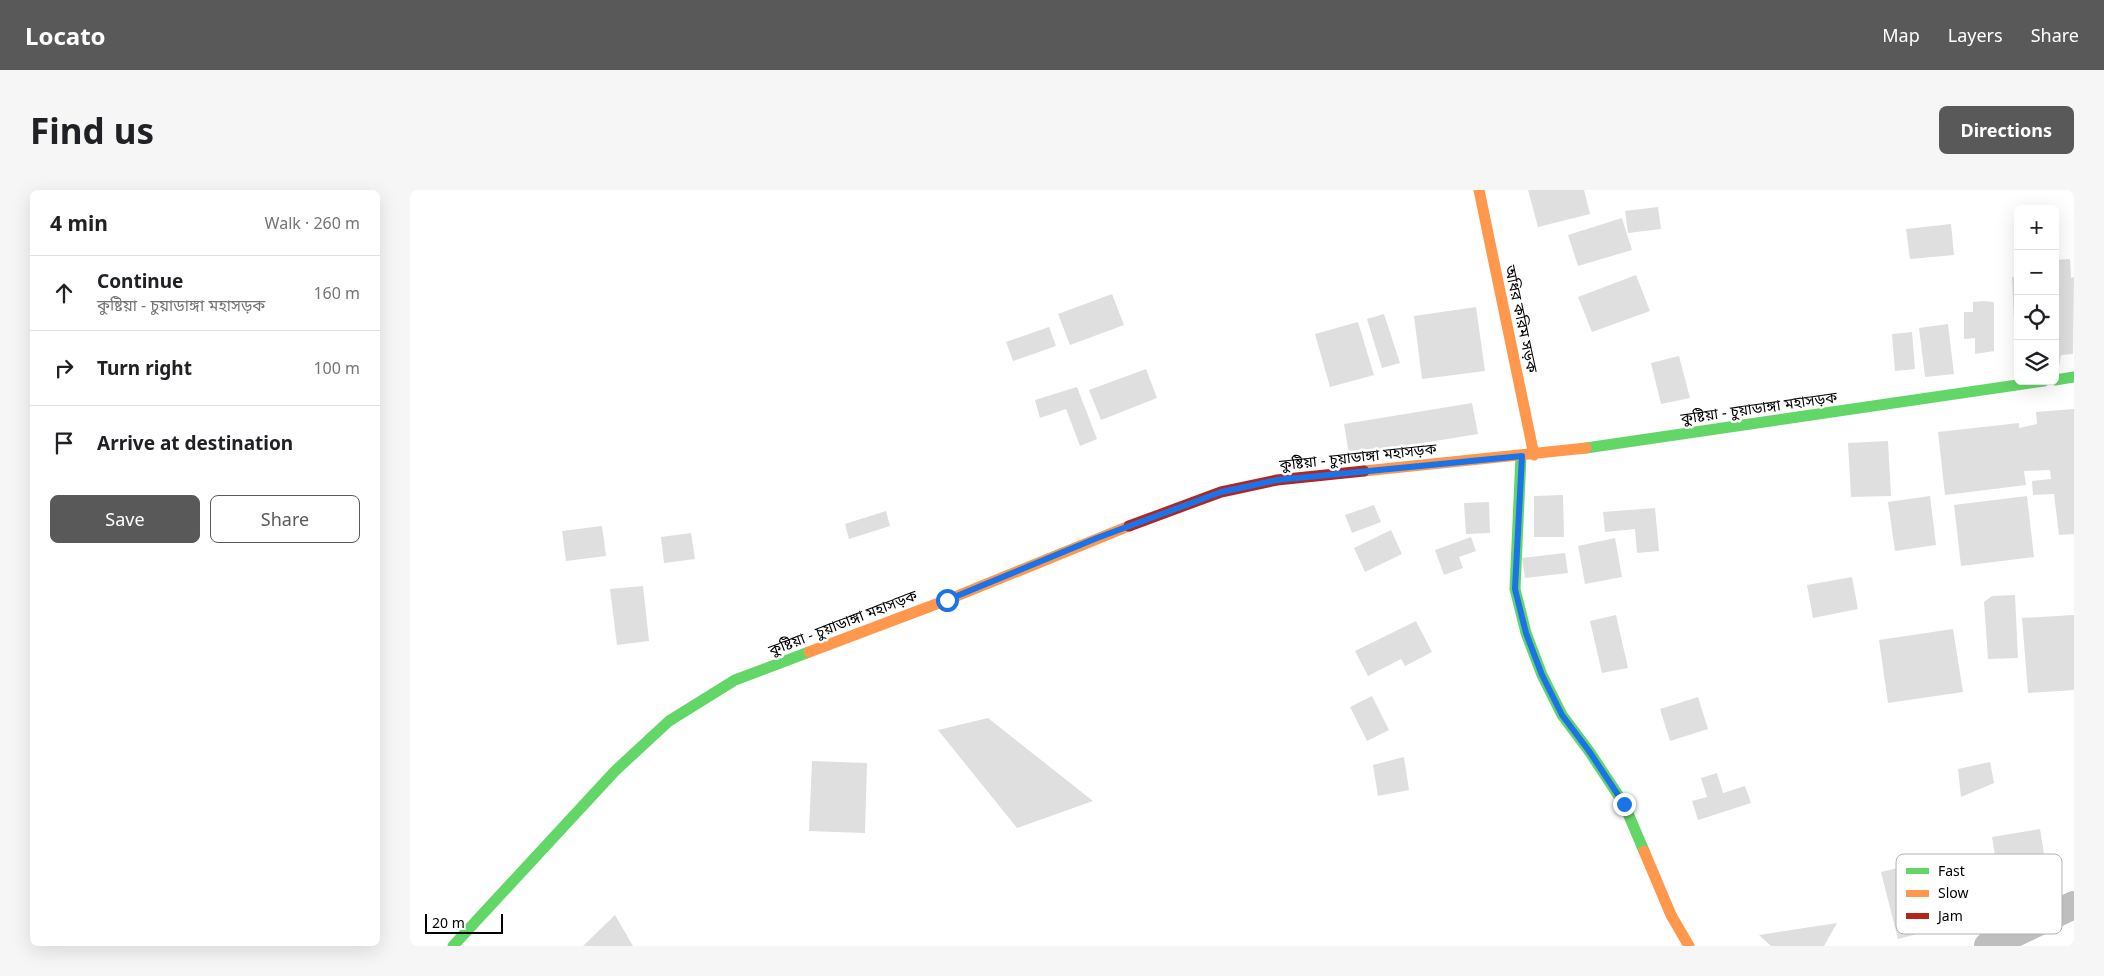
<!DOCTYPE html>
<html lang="en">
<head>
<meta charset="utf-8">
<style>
	body { margin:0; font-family:"Noto Sans","Noto Sans Bengali",sans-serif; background:#f6f6f6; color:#202124 }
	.controls { position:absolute; right:15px; top:15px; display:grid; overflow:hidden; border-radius:8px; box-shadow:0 5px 20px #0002 }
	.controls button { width:45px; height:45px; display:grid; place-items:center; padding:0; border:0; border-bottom:1px solid #e0e0e0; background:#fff; color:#202124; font:25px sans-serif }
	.scale { position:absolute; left:15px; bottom:12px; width:78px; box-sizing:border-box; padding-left:5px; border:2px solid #000; border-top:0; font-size:14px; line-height:18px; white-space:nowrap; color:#000; -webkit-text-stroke:4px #fff; paint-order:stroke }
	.stop { position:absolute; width:15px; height:15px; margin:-11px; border:4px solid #1a73e8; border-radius:50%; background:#fff }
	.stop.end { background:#1a73e8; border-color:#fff; box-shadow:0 1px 5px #0008 }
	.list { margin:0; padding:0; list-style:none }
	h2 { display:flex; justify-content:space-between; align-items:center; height:65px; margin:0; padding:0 20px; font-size:21px }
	h2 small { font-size:16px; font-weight:400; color:#757577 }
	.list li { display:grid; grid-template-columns:32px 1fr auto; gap:15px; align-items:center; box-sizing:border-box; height:75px; padding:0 20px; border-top:1px solid #e0e0e0 }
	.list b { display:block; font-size:19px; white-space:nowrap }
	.list p { margin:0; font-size:16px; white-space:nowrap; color:#757577 }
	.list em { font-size:16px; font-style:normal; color:#757577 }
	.actions { display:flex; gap:10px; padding:15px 20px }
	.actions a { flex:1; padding:11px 0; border:1px solid #595959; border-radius:8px; text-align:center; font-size:18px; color:#595959 }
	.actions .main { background:#595959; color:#fff }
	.icon { flex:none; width:28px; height:28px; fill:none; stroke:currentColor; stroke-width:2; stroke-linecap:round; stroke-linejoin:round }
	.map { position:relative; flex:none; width:1664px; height:756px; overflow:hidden; border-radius:8px }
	header { display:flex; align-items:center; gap:30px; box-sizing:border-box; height:70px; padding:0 25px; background:#595959; color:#fff }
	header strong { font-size:24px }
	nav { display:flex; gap:28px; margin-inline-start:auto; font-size:18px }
	.intro { display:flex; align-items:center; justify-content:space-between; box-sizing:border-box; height:120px; padding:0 30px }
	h1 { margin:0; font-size:35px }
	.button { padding:12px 22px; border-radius:8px; background:#595959; color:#fff; font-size:18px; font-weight:700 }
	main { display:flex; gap:30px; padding:0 30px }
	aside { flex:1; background:#fff; border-radius:8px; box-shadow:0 5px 20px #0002 }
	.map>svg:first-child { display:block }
	.building { fill:#dfdfdf }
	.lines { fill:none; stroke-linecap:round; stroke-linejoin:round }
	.street { stroke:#bebebe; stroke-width:28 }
	.fast { stroke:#63d668; stroke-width:11 }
	.slow { stroke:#ff974d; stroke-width:11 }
	.jam { stroke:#b3261e; stroke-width:11 }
	.route { stroke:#1a73e8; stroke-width:6 }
	.labels { text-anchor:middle; stroke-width:5; stroke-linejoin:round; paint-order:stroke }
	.street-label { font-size:15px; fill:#000; stroke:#fff }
	.key { fill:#fff; stroke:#b2b2b2; stroke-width:1 }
	.key-label { font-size:14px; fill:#000 }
</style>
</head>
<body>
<header>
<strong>Locato</strong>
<nav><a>Map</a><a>Layers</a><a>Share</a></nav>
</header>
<div class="intro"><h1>Find us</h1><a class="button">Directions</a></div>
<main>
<aside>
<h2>4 min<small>Walk · 260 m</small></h2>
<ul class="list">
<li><svg class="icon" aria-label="ahead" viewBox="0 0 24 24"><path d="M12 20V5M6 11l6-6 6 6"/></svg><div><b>Continue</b><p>কুষ্টিয়া - চুয়াডাঙ্গা মহাসড়ক</p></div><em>160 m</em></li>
<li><svg class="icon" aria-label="right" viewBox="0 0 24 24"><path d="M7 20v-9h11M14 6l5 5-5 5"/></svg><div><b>Turn right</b></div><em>100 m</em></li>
<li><svg class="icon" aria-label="arrive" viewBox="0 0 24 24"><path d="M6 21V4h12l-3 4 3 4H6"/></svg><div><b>Arrive at destination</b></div></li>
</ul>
<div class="actions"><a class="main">Save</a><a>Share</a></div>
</aside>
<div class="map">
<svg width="1664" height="756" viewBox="0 0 1664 756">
	<rect width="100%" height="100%" fill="#fff"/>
	<path class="building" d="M1118,0h56l6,24 -52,13z
		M1248,17l3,22 -33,4 -3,-22z
		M1212,28l10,32 -54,16 -10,-31z
		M1541,34l3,31 -44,4 -4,-30z
		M1660,69l1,19 3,-1 -1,77 -12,1 -2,12h-4v-107z
		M1226,85l14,36 -58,21 -14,-35z
		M1602,87h6v67h-3z
		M702,104l12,31 -54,20 -12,-31z
		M1573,111l11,1v49l-19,3v-16l-11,1v-27h9v-10z
		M1066,117l9,64 -63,8 -8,-63z
		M974,124l16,49 -18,5 -15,-49z
		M948,132l16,53 -44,12 -15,-53z
		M1538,134l6,50 -29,3 -6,-49z
		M639,137l7,19 -43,15 -7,-19z
		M1502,142l3,37 -20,2 -3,-37z
		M1269,166l11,42 -29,6 -10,-41z
		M736,179l11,29 -56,22 -12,-30z
		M667,197l20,52 -17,7 -14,-37 -26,9 -5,-18z
		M1062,213l6,31 -129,21 -5,-31z
		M1664,219v125l-15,1 -5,-41 -21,1 -1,-14 19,-2 -1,-9 -26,1 2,14 -81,10 -7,-63 81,-9v5l18,-4 -1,-12z
		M1478,251l3,55 -40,1 -3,-54z
		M1153,305l1,42h-30v-41z
		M1520,306l6,49 -41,6 -7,-49z
		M1617,306l7,61 -73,9 -7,-61z
		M1079,312l1,31 -24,1 -2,-31z
		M964,315l7,17 -29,11 -7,-18z
		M1245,318l4,43 -22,2 -2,-24 -30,3 -2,-20z
		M476,321l4,15 -41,13 -4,-15z
		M192,336l4,30 -40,5 -4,-30z
		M981,340l11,24 -37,18 -11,-24z
		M281,343l4,26 -31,4 -3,-26z
		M1061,347l5,14 -17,6 4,11 -19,7 -9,-25z
		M1205,348l7,39 -37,7 -7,-38z
		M1155,363l3,20 -43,5 -3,-20z
		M1442,387l6,32 -45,9 -6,-33z
		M233,396l6,55 -32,4 -7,-56z
		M1605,405l3,63 -30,1 -4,-57 8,-6z
		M1206,425l12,53 -26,5 -12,-52z
		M1664,425v75l-46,3 -6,-75z
		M1006,431l16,31 -27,14 -4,-7 -33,17 -13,-25z
		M1543,439l10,63 -75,11 -9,-63z
		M962,506l17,34 -22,11 -17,-34z
		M1288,507l10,32 -38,12 -10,-32z
		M578,528l105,83 -76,27 -79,-98z
		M994,567l5,33 -31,6 -5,-31z
		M402,571l55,2 -2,70 -56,-2z
		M1580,572l4,21 -33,14 -3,-28z
		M1307,583l6,20 22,-7 6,17 -53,17 -6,-19 15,-4 -6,-19z
		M1630,639l8,50 -48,8 -8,-50z
		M1525,669l17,66 -54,14 -17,-67z
		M205,725l18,31h-50z
		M1427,733l-13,23h-53l-12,-11z"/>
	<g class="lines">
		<path class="street" d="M1578,756l86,-41"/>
		<path class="fast" d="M1645,190l19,-3
			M1176,258l458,-67
			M1111,266l-6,133 11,44 16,42 20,40 27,36 35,53 20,47
			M43,756l162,-175 54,-50 66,-41 74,-28"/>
		<path class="slow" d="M1069,0l55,265
			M954,281l222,-23
			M399,462l138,-52 182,-74
			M1234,661l27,64 18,31"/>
		<path class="jam" d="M719,336l92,-34 56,-12 87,-9"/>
	</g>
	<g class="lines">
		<path class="route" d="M537,410l150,-62 124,-46 56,-12 245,-24 -7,133 11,44 16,42 20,40 27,36 35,53"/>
	</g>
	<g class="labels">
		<g class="street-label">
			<text transform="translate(1111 129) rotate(78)" y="5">অধির করিম সড়ক</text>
			<text transform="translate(1349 218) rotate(-8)" y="5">কুষ্টিয়া - চুয়াডাঙ্গা মহাসড়ক</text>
			<text transform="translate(948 267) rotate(-6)" y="5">কুষ্টিয়া - চুয়াডাঙ্গা মহাসড়ক</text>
			<text transform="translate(433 433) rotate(-21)" y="5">কুষ্টিয়া - চুয়াডাঙ্গা মহাসড়ক</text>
		</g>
	</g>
	<rect x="1486" y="664" width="166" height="80" rx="8" class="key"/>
	<rect x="1496" y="678" width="23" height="6" fill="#63d668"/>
	<rect x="1496" y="700" width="23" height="7" fill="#ff974d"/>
	<rect x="1496" y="723" width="23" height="6" fill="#b3261e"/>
	<g class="key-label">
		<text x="1528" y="686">Fast</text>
		<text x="1528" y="708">Slow</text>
		<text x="1528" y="731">Jam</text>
	</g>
</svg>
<div class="controls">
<button>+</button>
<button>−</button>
<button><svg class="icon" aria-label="locate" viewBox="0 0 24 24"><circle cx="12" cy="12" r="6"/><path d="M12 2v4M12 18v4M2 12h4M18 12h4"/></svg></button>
<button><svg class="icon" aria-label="layers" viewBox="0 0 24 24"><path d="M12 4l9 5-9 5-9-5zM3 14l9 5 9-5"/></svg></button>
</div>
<div class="scale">20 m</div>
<div class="stop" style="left:537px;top:410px"></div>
<div class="stop end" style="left:1214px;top:614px"></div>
</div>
</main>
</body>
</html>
